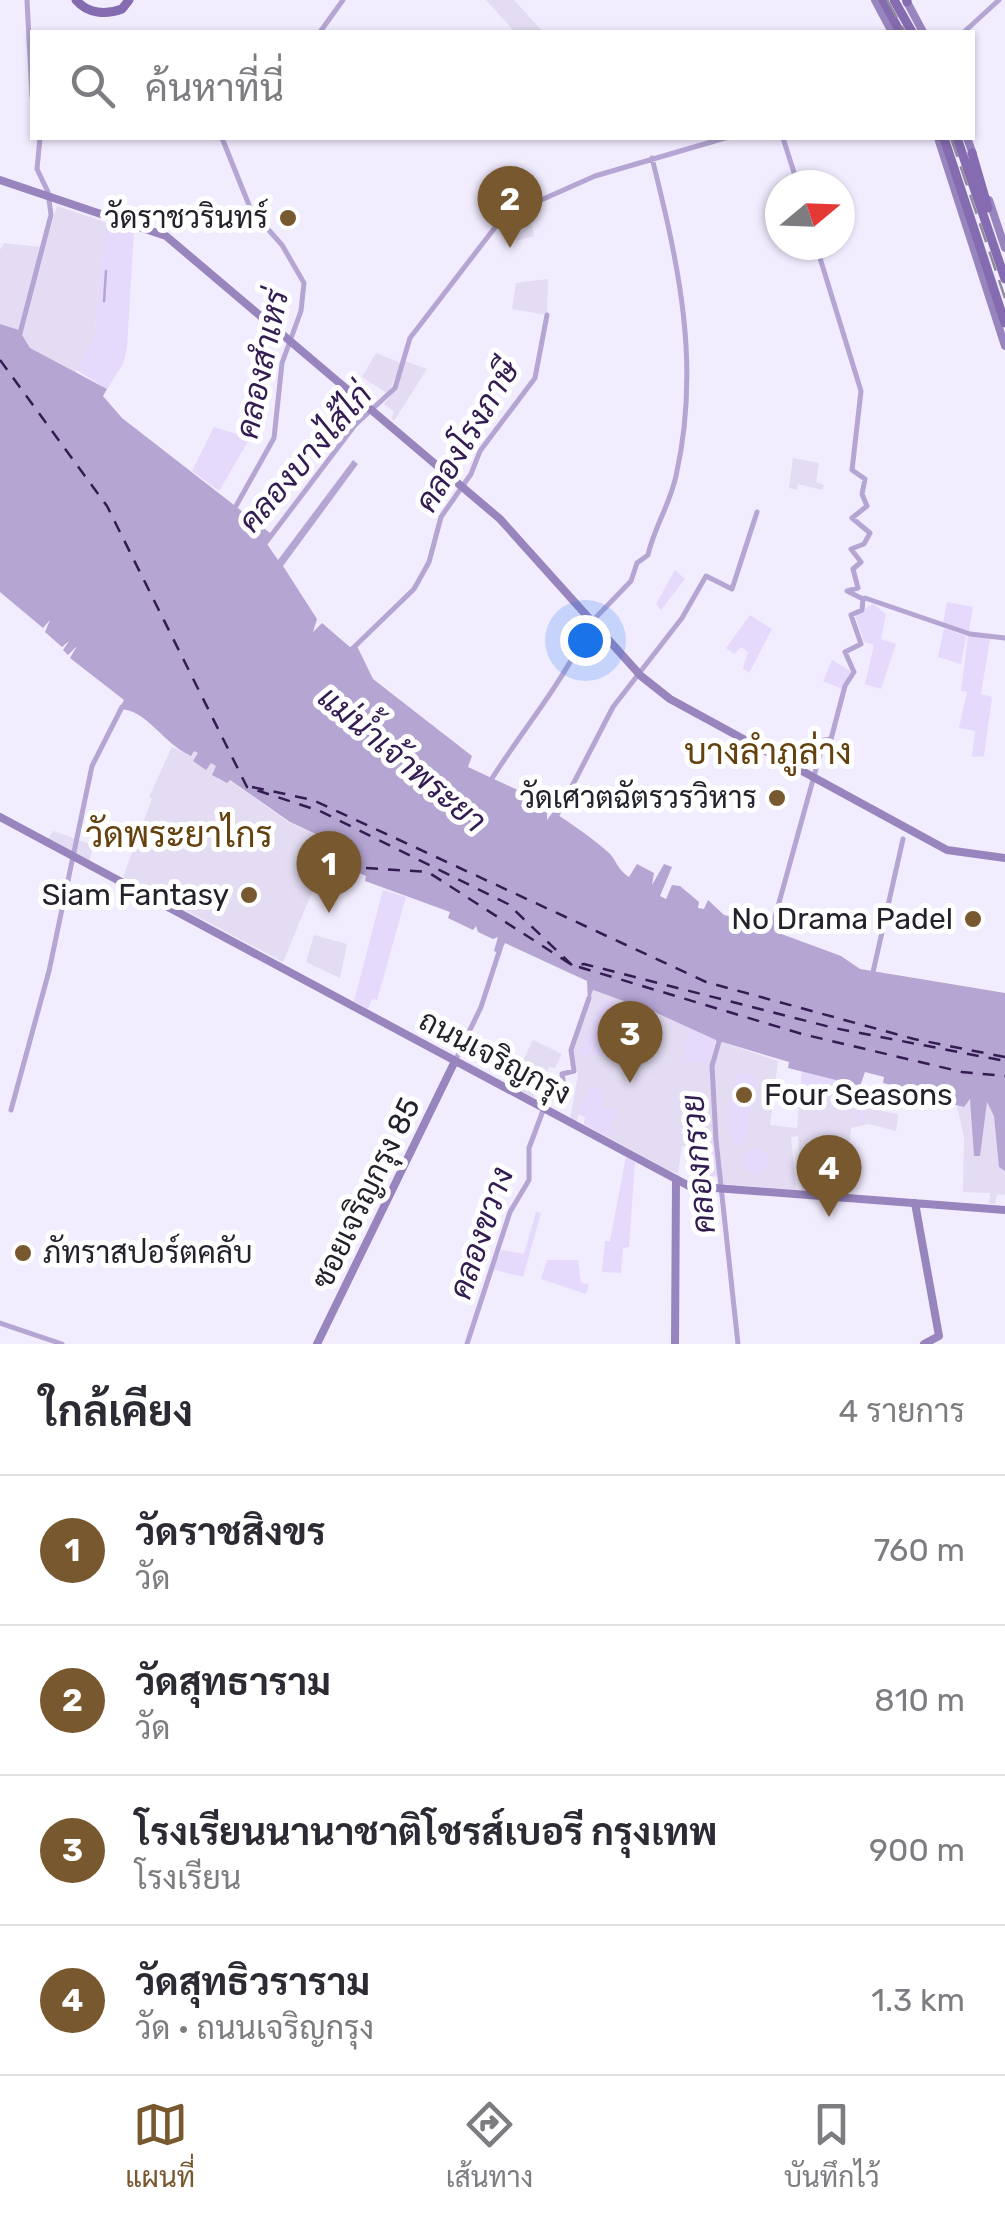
<!DOCTYPE html>
<html lang="th">
<head>
<meta charset="utf-8">
<style>
	body { margin:0; font-family:Rubik,Sarabun,sans-serif; background:#f7f7f7; color:#2b2b33 }
	.compass { position:absolute; left:765px; top:170px; width:90px; height:90px; border-radius:50%; background:#fff; box-shadow:0 2px 8px #0004; rotate:71deg }
	.you { position:absolute; left:585px; top:640px; width:35px; height:35px; margin:-25px; border:8px solid #fff; border-radius:50%; background:#1a73e8; box-shadow:0 0 0 15px #1a73e833 }
	.badge { display:grid; place-items:center; width:65px; height:65px; border-radius:50%; background:#78582e; color:#fff; font-size:32px; font-weight:700 }
	.pin { position:absolute; translate:-50% -82px; filter:drop-shadow(0 2px 5px #0008) }
	.pin::after { content:''; position:absolute; top:52px; width:35px; height:30px; background:inherit; clip-path:polygon(0 0,100% 0,50% 100%) }
	.list { margin:0; padding:0; list-style:none }
	h2 { display:flex; justify-content:space-between; align-items:center; height:130px; margin:0; padding:0 40px; font-size:42px }
	h2 small { font-size:32px; font-weight:400; color:#7c7c81 }
	.list li { display:grid; grid-template-columns:65px 1fr auto; gap:30px; align-items:center; box-sizing:border-box; height:150px; padding:0 40px; border-top:2px solid #e1e1e2 }
	.list b { display:block; font-size:38px; white-space:nowrap }
	.list p { margin:0; font-size:32px; white-space:nowrap; color:#7c7c81 }
	.list em { font-size:32px; font-style:normal; color:#7c7c81 }
	.icon { flex:none; width:55px; height:55px; fill:none; stroke:currentColor; stroke-width:2; stroke-linecap:round; stroke-linejoin:round }
	.map { position:relative; flex:none; width:1005px; height:1344px; overflow:hidden }
	.search { position:absolute; background:#fff; box-shadow:0 2px 8px #0004; left:30px; right:30px; top:30px; height:110px; display:flex; align-items:center; gap:25px; box-sizing:border-box; padding:0 35px; border-radius:0px; color:#7c7c81; font-size:38px }
	.sheet { height:730px; background:#fff }
	nav { display:flex; justify-content:space-around; align-items:center; box-sizing:border-box; height:140px; border-top:2px solid #e1e1e2; background:#fff; font-size:28px; color:#7c7c81 }
	nav a { display:grid; justify-items:center; gap:5px }
	nav .on { color:#78582e }
	.map>svg:first-child { display:block }
	.built { fill:#e3dcf2 }
	.green { fill:#e5d9fc }
	.water { fill:#b5a5d3 }
	.lines { fill:none; stroke-linecap:round; stroke-linejoin:round }
	.stream { stroke:#b5a5d3; stroke-width:2.5 }
	.canal { stroke:#b5a5d3; stroke-width:5 }
	.ferry { stroke:#331c52; stroke-width:2.5; stroke-dasharray:12 10; stroke-linecap:butt }
	.secondary { stroke:#9985be; stroke-width:8 }
	.primary { stroke:#856bb0; stroke-width:9 }
	.rail { stroke:#908b9a; stroke-width:2.5; stroke-dasharray:20 10; stroke-linecap:butt }
	.poi-dot { fill:#78582e; stroke:#fff; stroke-width:4 }
	.labels { text-anchor:middle; stroke-width:10; stroke-linejoin:round; paint-order:stroke }
	.poi-label { font-size:30px; fill:#25212c; stroke:#fff; text-anchor:end }
	.street-label { font-size:30px; fill:#25212c; stroke:#fff }
	.water-label { font-size:32px; font-style:italic; fill:#331c52; stroke:#fff }
	.quarter-label { font-size:35px; fill:#64410d; stroke:#fff }
</style>
</head>
<body>
<div class="map">
<svg width="1005" height="1344" viewBox="0 0 1005 1344">
	<rect width="100%" height="100%" fill="#f2ecff"/>
	<path class="built" d="M486,0h28l29,32h-28z
		M521,174l6,28 -14,6 -10,-26z
		M57,206l48,16 -11,118 -20,35 -44,-26 -11,-19 -19,-6v-74l4,-7 37,4 -5,16 4,3z
		M527,208l7,28 -18,5 -9,-24z
		M548,279l-1,36 -35,-6 4,-26z
		M376,353l25,10 -13,31 -26,-17z
		M405,361l22,8 -33,52 -3,-3 3,-6 -10,-8 11,-14z
		M793,458l26,5 -3,19 8,3 -2,5 -24,-6 -1,6 -8,-2z
		M172,747l18,9 4,-6 23,16 -4,6 6,8h10l61,43 43,19 -50,120 -160,-85 29,-78 -3,-2z
		M53,831l40,14 -4,18 -42,-23z
		M314,935l33,9 -7,34 -34,-16z
		M592,990l79,26 45,24 -6,25 5,71 -2,-70 8,-24 57,19 -8,64 27,3 5,-57 58,15 5,22 33,6 -2,17 -27,-7 -18,4 -6,57h-7l-1,7 -35,-2 -4,-54 -7,1 5,53 -74,-6 -5,-42 -1,4h-34l-4,28 -18,-8 -76,-42 1,-7 -6,-3 -3,8 -6,-3 8,-45 -6,-22z
		M533,1040l29,14 -7,14 -6,-1 -15,31 -23,-13z
		M968,1098l13,27 3,-25 18,14 3,-6v87l-8,-1 -2,10h-6l1,-11 -27,-1 1,-55 -7,-31 7,1z"/>
	<path class="green" d="M105,222l29,9 -7,116 -4,17 -16,25 -30,-19 17,-30z
		M214,427l36,11 -31,53 -27,-20z
		M675,570l10,9 -24,31 -5,-6z
		M947,602l26,5 -4,24 -26,-8z
		M873,604l13,10 -5,25 15,5 -15,45 -16,-5 9,-39 -10,-3 -9,-27z
		M750,615l22,14 -23,44 -6,-5 5,-16 -7,-5 -7,7 -8,-6z
		M944,628l22,8 -5,28 -23,-7z
		M968,636l22,3 -9,55 11,3 -8,59 -12,1 3,-26 -16,-3 8,-36 -6,-1z
		M832,660l19,11 -9,18 -19,-8z
		M383,890l23,7 -29,103 -5,-1 -4,10 -14,-8z
		M611,997l15,10 -5,49 -39,-1 -3,-3 22,-50z
		M688,1025l27,14 -6,25 -25,-4z
		M802,1071l58,15 5,35 -7,2 -4,-25 -54,-5z
		M736,1073l21,3 -13,69 -12,1 -4,-32z
		M590,1087h12l1,22h16l-11,28 -24,-13 1,-7 -6,-3 -5,7z
		M716,1146l5,31 -15,-1 -1,-8h-6v-21z
		M744 1161a12 12 0 1 1 24 0a12 12 0 1 1-24 0Z
		M807,1151l18,1 -2,26h-15z
		M626,1157l9,5 -6,85 -6,1 -2,25 -19,-1 3,-31h5z
		M536,1212l5,1 -18,64 -31,-8 10,-19 22,4z
		M547,1260h31l3,23 8,1 -3,10 -45,-15z"/>
	<path class="water" d="M0,324l19,6 11,18 77,41 -4,7 19,22 148,115 -3,11 11,16 75,-100 5,4 -75,102 34,53 -4,13 9,-9 29,25 5,-4 17,35 99,77 -4,11 56,26 23,20v7l6,-8c19,12 39,26 55,40 9,8 7,15 21,25l8,-13 17,9 -2,12 12,-21 8,3 -12,29 6,3 6,-14 8,1 19,16 -1,6 6,1 4,-9 16,15 50,11 2,6 65,24 19,13 145,24v178l-6,-4 -5,-51 -7,-14 -7,54h-6l-4,-57 -6,8 -38,-9v-5h-21v-5l-22,-5 1,-6 -19,-5 -5,14 -72,-18 1,-6 -67,-20 -5,8 -1,-10 -68,-31 -2,5 -5,-7 -48,-17 -5,13 -1,-22 -82,-38 -5,11 -6,-3 4,-14 -5,2 -15,-7 -2,-6 -3,4 -25,-12 2,-6 -85,-31 1,-5 -36,-15 3,-19 -43,-20 -60,-42 -3,3 -15,-8 4,-9 -5,-3 -5,7 -13,-9 5,-8 -4,-2 -3,5c-29,-13 -44,-47 -72,-47l5,-9 -54,-42 7,-12 -9,9 -5,-5 6,-9 -7,6 -17,-15 5,-12 -7,8 -43,-36z"/>
	<g class="lines">
		<path class="stream" d="M104,301l2,-30"/>
		<path class="canal" d="M27,0l5,96
			M320,32l23,-32
			M964,32l35,-32
			M222,138l29,72 31,35 22,38 -3,28 -19,52 -8,75 -38,68
			M783,138l15,47
			M19,337l32,-122 -3,-23 -11,-23 3,-31
			M264,545l91,-120 40,-37 15,-50 93,-121 92,-41 130,-38
			M865,598l105,36 35,4
			M349,652l65,-63 15,-27 12,-45 30,-43 9,-23 55,-73 12,-63
			M491,780c30,-48 64,-87 90,-138l-4,-5 54,-56 6,-18 11,-8c6,-27 22,-51 28,-79 25,-111 3,-210 -24,-318
			M556,817l57,-110 69,-89 24,-42 26,13 25,-77
			M772,928l52,-188 7,-1 14,-53 9,-14 -9,-20 16,-8 -10,-29 11,-5 1,-11 -16,-8 11,-3 -5,-19 8,-7 -10,-13 13,-5 6,-11 -18,-15 15,-12 -5,-12 3,-15 -13,-9 9,-79 -45,-146
			M873,972l30,-133
			M718,1045l-6,21 4,74 22,204
			M457,1057l24,-50 19,-58
			M11,1110l38,-139 43,-205 30,-59
			M0,1323l62,21
			M467,1344l43,-132 19,-32v-32l18,-48 18,-8 -3,-18 12,-3 -3,-21 18,-52"/>
		<path class="ferry" d="M0,360l107,146 140,281 73,24 188,93 65,62 11,-2 250,64 171,33
			M252,787l61,13 393,182 208,57 91,18
			M366,868l62,4 144,93
			M579,967l223,67 160,38 43,4"/>
		<path class="secondary" d="M875,0l17,32
			M906,0l17,32
			M938,138l67,208
			M967,138l6,16
			M0,180l166,56 334,283 141,157 29,23 277,151 58,8
			M989,200l16,48
			M0,817l689,369 316,24
			M915,1203l24,133 -15,8
			M317,1344l138,-283
			M675,1344l1,-165"/>
		<path class="primary" d="M76,0c12,14 30,15 46,9l7,-9
			M883,0l17,32
			M894,0l18,32
			M907,0v2
			M944,138l61,185
			M957,138l48,141
			M972,153l16,55"/>
		<path class="rail" d="M887,0l18,32
			M951,138l54,160"/>
	</g>
	<g class="poi-dot">
		<circle cx="288" cy="218" r="10"/>
		<circle cx="777" cy="798" r="10"/>
		<circle cx="249" cy="895" r="10"/>
		<circle cx="973" cy="919" r="10"/>
		<circle cx="744" cy="1095" r="10"/>
		<circle cx="23" cy="1253" r="10"/>
	</g>
	<g class="labels">
		<g class="poi-label">
			<text x="268" y="228">วัดราชวรินทร์</text>
			<text x="757" y="808">วัดเศวตฉัตรวรวิหาร</text>
			<text x="229" y="905">Siam Fantasy</text>
			<text x="953" y="929">No Drama Padel</text>
			<text x="764" y="1105" text-anchor="start">Four Seasons</text>
			<text x="43" y="1263" text-anchor="start">ภัทราสปอร์ตคลับ</text>
		</g>
		<g class="street-label">
			<text transform="translate(495 1057) rotate(28)" y="10">ถนนเจริญกรุง</text>
			<text transform="translate(366 1193) rotate(-64)" y="10">ซอยเจริญกรุง 85</text>
		</g>
		<g class="water-label">
			<text transform="translate(262 364) rotate(-78)" y="11">คลองสำเหร่</text>
			<text transform="translate(467 436) rotate(-59)" y="11">คลองโรงภาษี</text>
			<text transform="translate(305 458) rotate(-49)" y="11">คลองบางไส้ไก่</text>
			<text transform="translate(402 759) rotate(40)" y="11">แม่น้ำเจ้าพระยา</text>
			<text transform="translate(698 1164) rotate(-95)" y="11">คลองกรวย</text>
			<text transform="translate(481 1233) rotate(-71)" y="11">คลองขวาง</text>
		</g>
		<g class="quarter-label">
			<text x="768" y="764">บางลำภูล่าง</text>
			<text x="179" y="847">วัดพระยาไกร</text>
		</g>
	</g>
</svg>
<svg class="compass" viewBox="-18 -18 36 36"><path d="M0-13l5 13h-10z" fill="#e53935"/><path d="M0 13l5-13h-10z" fill="#7c7c81"/></svg>
<div class="you"></div>
<div class="pin badge" style="left:329px;top:913px">1</div>
<div class="pin badge" style="left:510px;top:248px">2</div>
<div class="pin badge" style="left:630px;top:1083px">3</div>
<div class="pin badge" style="left:829px;top:1217px">4</div>
<div class="search"><svg class="icon" aria-label="search" viewBox="0 0 24 24"><circle cx="10" cy="10" r="6"/><path d="M15 15l6 6"/></svg>ค้นหาที่นี่</div>
</div>
<section class="sheet">
<h2>ใกล้เคียง<small>4 รายการ</small></h2>
<ul class="list">
<li><span class="badge">1</span><div><b>วัดราชสิงขร</b><p>วัด</p></div><em>760 m</em></li>
<li><span class="badge">2</span><div><b>วัดสุทธาราม</b><p>วัด</p></div><em>810 m</em></li>
<li><span class="badge">3</span><div><b>โรงเรียนนานาชาติโชรส์เบอรี กรุงเทพ</b><p>โรงเรียน</p></div><em>900 m</em></li>
<li><span class="badge">4</span><div><b>วัดสุทธิวราราม</b><p>วัด · ถนนเจริญกรุง</p></div><em>1.3 km</em></li>
</ul>
</section>
<nav>
<a class="on"><svg class="icon" aria-label="map" viewBox="0 0 24 24"><path d="M3 6l6-2 6 2 6-2v14l-6 2-6-2-6 2zM9 4v14M15 6v14"/></svg>แผนที่</a>
<a><svg class="icon" aria-label="directions" viewBox="0 0 24 24"><path d="M12 3l9 9-9 9-9-9zM9 14v-3h6M13 9l2 2-2 2"/></svg>เส้นทาง</a>
<a><svg class="icon" aria-label="saved" viewBox="0 0 24 24"><path d="M7 4h10v16l-5-4-5 4z"/></svg>บันทึกไว้</a>
</nav>
</body>
</html>
